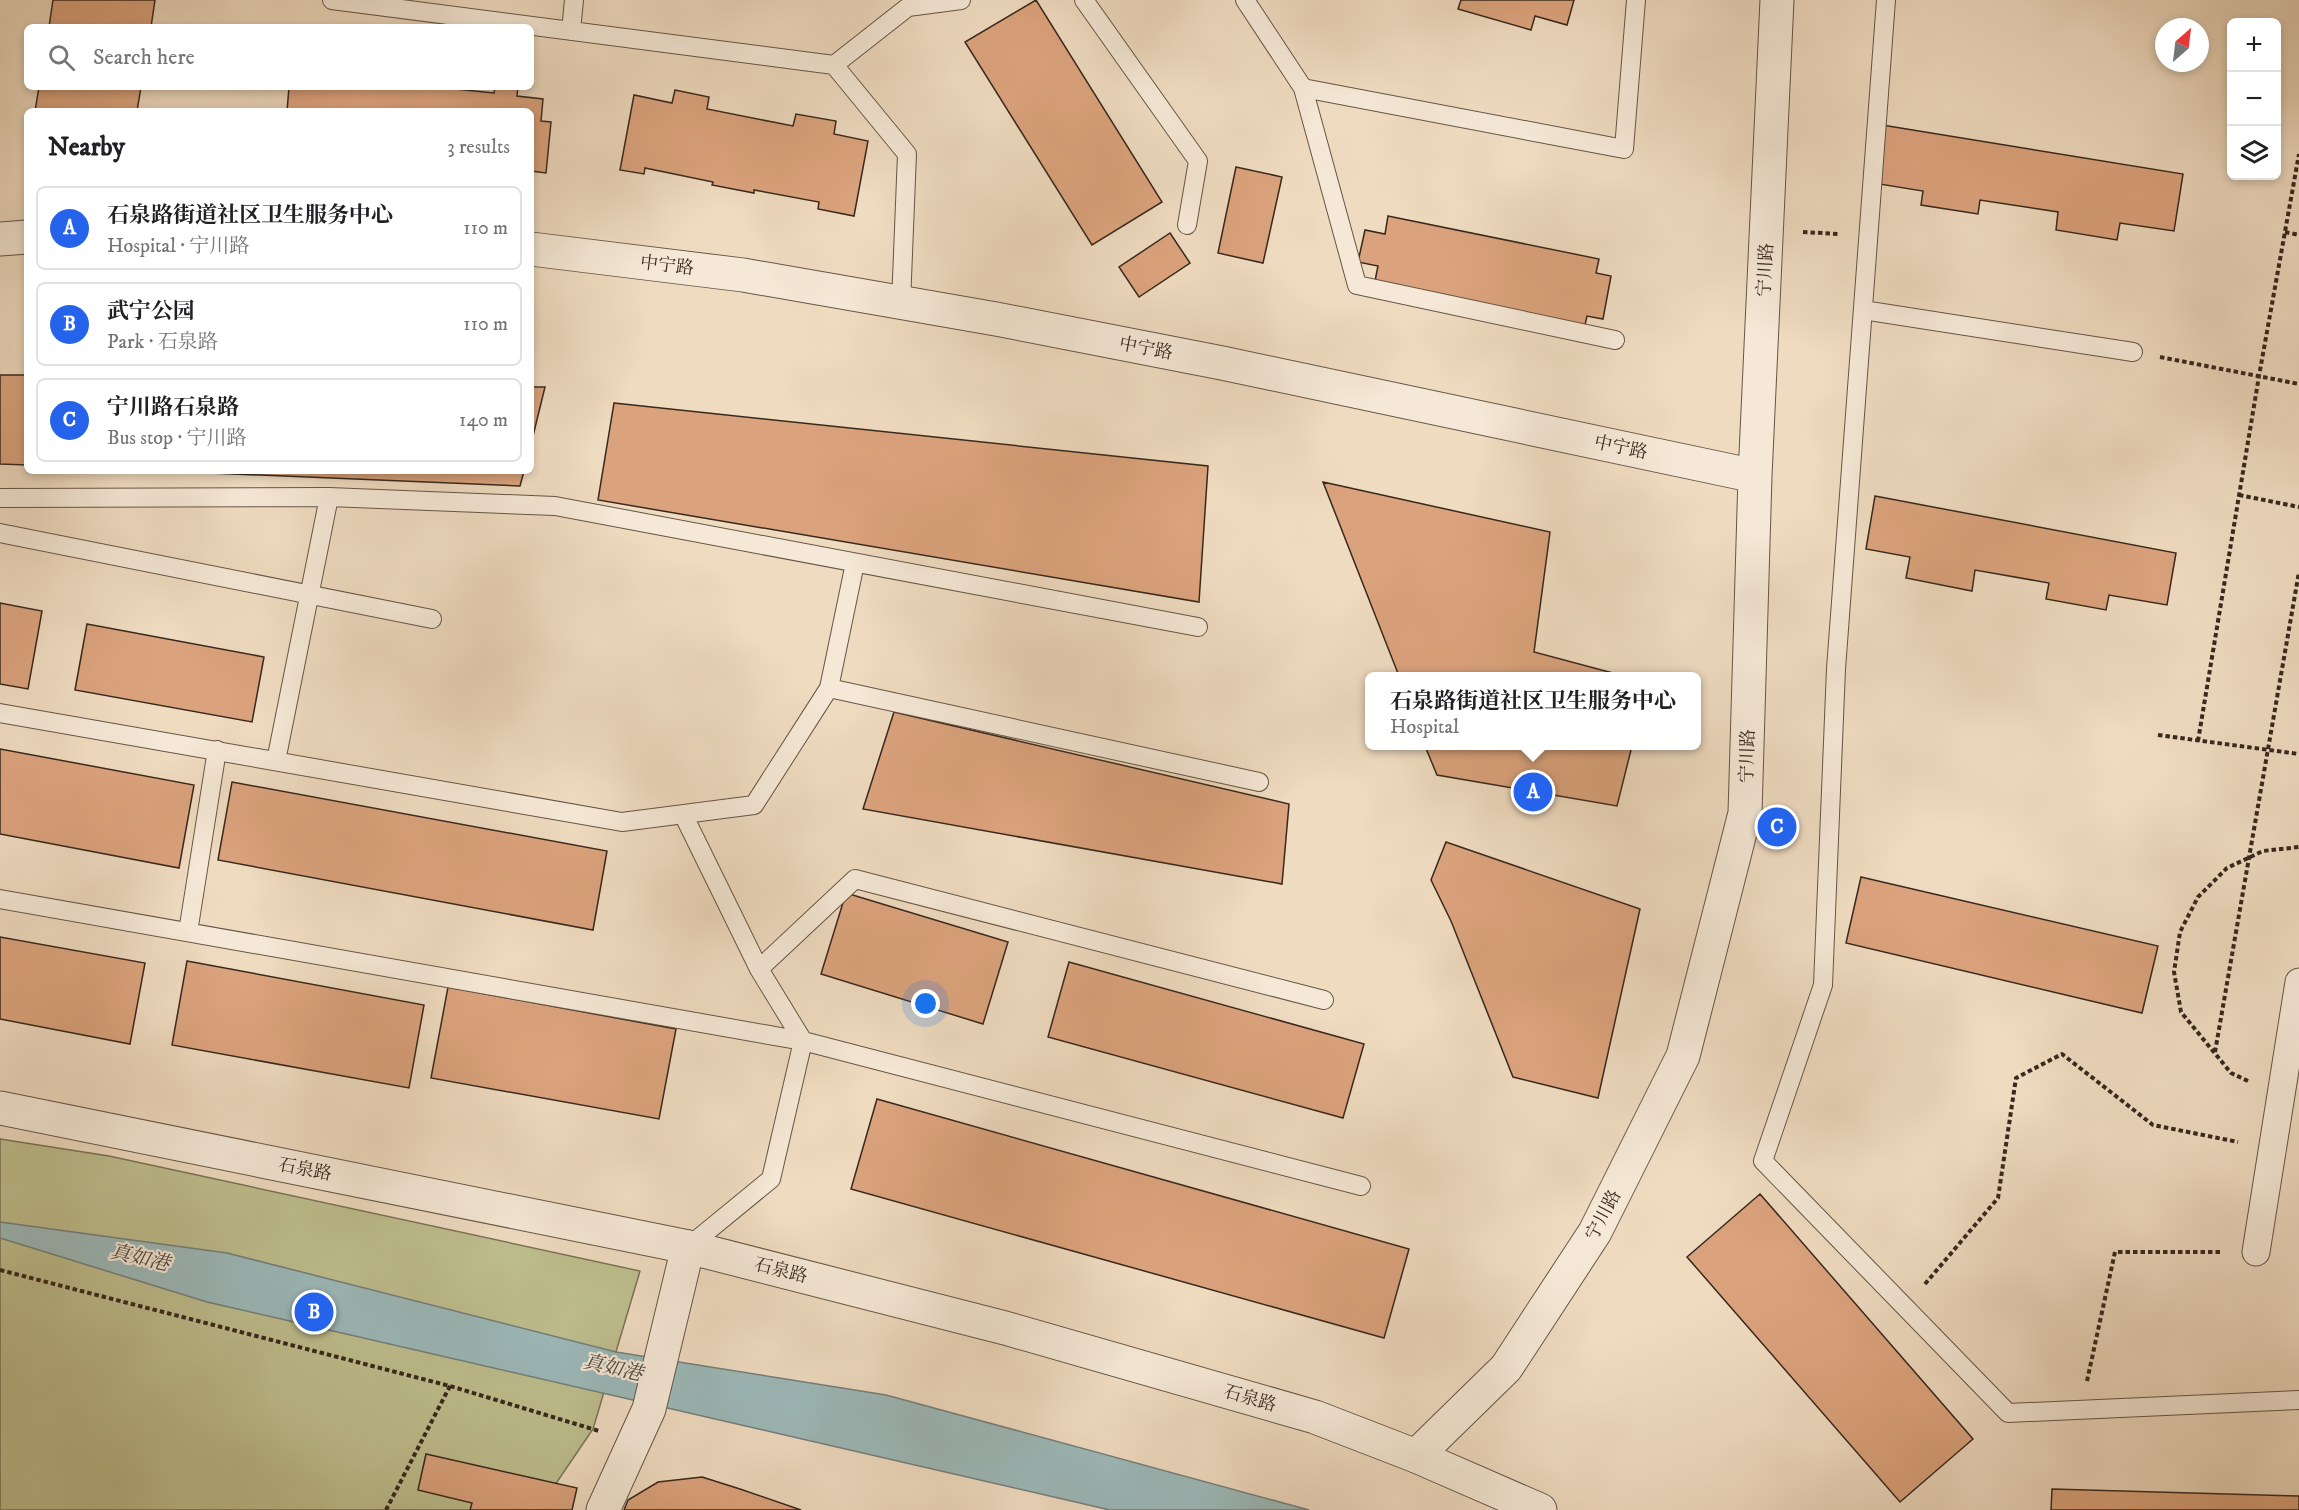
<!DOCTYPE html>
<html lang="en">
<head>
<meta charset="utf-8">
<style>
	body { margin:0; font-family:"IM FELL DW Pica","Noto Serif SC",serif; background:#f2f2f2; color:#202124 }
	.controls { position:absolute; right:18px; top:18px; display:grid; overflow:hidden; border-radius:9px; box-shadow:0 3px 9px #0003 }
	.controls button { width:54px; height:54px; display:grid; place-items:center; padding:0; border:0; border-bottom:2px solid #e0e0e0; background:#fff; color:#202124; font:30px sans-serif }
	.compass { position:absolute; left:2155px; top:18px; width:54px; height:54px; border-radius:50%; background:#fff; box-shadow:0 3px 9px #0003; rotate:28deg }
	.you { position:absolute; left:926px; top:1004px; width:21px; height:21px; margin:-15px; border:4px solid #fff; border-radius:50%; background:#1a73e8; box-shadow:0 0 0 9px #1a73e833 }
	.badge { display:grid; place-items:center; width:39px; height:39px; border-radius:50%; background:#2563eb; color:#fff; font-size:20px; font-weight:700 }
	.pin { position:absolute; translate:-50% -50%; border:3px solid #fff; box-shadow:0 2px 6px #0006 }
	.popup { position:absolute; left:1365px; top:672px; width:336px; height:78px; box-sizing:border-box; display:grid; place-content:center; border-radius:9px; background:#fff; filter:drop-shadow(0 2px 4px #0005); font-size:20px; white-space:nowrap; color:#757577 }
	.popup b { font-size:22px; color:#202124 }
	.popup::after { content:''; position:absolute; left:50%; top:100%; margin-left:-12px; border:12px solid transparent; border-top-color:#fff }
	.list { margin:0; padding:0; list-style:none }
	h2 { display:flex; justify-content:space-between; align-items:center; height:78px; margin:0; padding:0 24px; font-size:26px }
	h2 small { font-size:20px; font-weight:400; color:#757577 }
	.list li { display:grid; grid-template-columns:39px 1fr auto; gap:18px; align-items:center; box-sizing:border-box; height:84px; margin:0 12px 12px; padding:0 12px; border:2px solid #e0e0e0; border-radius:9px }
	.list b { display:block; font-size:22px; white-space:nowrap }
	.list p { margin:0; font-size:20px; white-space:nowrap; color:#757577 }
	.list em { font-size:20px; font-style:normal; color:#757577 }
	.icon { flex:none; width:33px; height:33px; fill:none; stroke:currentColor; stroke-width:2; stroke-linecap:round; stroke-linejoin:round }
	.map { position:relative; flex:none; width:2299px; height:1510px; overflow:hidden }
	.search { position:absolute; background:#fff; box-shadow:0 3px 9px #0003; left:24px; top:24px; width:510px; height:66px; display:flex; align-items:center; gap:15px; box-sizing:border-box; padding:0 21px; border-radius:9px; color:#757577; font-size:22px }
	.panel { position:absolute; background:#fff; box-shadow:0 3px 9px #0003; left:24px; top:108px; width:510px; height:366px; border-radius:9px }
	.map>svg:first-child { display:block }
	.green { fill:#bebe8e; stroke:#7a7356; stroke-width:1.5 }
	.water { fill:#9cb9b9; stroke:#747f7b; stroke-width:1.5 }
	.building { fill:#dba37d; stroke:#37281e; stroke-width:1.5 }
	.lines { fill:none; stroke-linecap:round; stroke-linejoin:round }
	.service-casing { stroke:#655546; stroke-width:20 }
	.pedestrian-casing { stroke:#655546; stroke-width:29 }
	.minor-casing { stroke:#655546; stroke-width:35 }
	.tertiary-casing { stroke:#655546; stroke-width:35 }
	.path { stroke:#37281e; stroke-width:4; stroke-dasharray:4.5 3; stroke-linecap:butt }
	.service { stroke:#f5e8d6; stroke-width:18 }
	.pedestrian { stroke:#f5e8d6; stroke-width:27 }
	.minor { stroke:#f5e8d6; stroke-width:33 }
	.tertiary { stroke:#f5e8d6; stroke-width:33 }
	.labels { text-anchor:middle; stroke-width:4.5; stroke-linejoin:round; paint-order:stroke }
	.street-label { font-size:18px; fill:#37281e; stroke:#f5e8d6 }
	.water-label { font-size:20px; font-style:italic; fill:#504c45; stroke:#f5e8d6 }
</style>
</head>
<body>
<div class="map">
<svg width="2299" height="1510" viewBox="0 0 2299 1510">
	<rect width="100%" height="100%" fill="#efdbc0"/>
	<filter id="stains"><feTurbulence type="fractalNoise" baseFrequency=".00333" numOctaves="4"/><feColorMatrix values="0 0 0 0 .2 0 0 0 0 .09 0 0 0 0 .02 0 0 0 .5 -.17"/></filter>
	<radialGradient id="worn" r=".72"><stop offset=".6" stop-color="#630" stop-opacity="0"/><stop offset="1" stop-color="#630" stop-opacity=".3"/></radialGradient>
	<path class="green" d="M0,1139l109,17 531,115 -47,158 -55,81h-538z"/>
	<path class="water" d="M0,1222l227,31 389,99 270,43 423,115h-199l-903,-208 -207,-64z"/>
	<path class="building" d="M53,0h102l-4,27h-102z
		M1036,0l126,202 -70,43 -127,-203z
		M1461,0h113l-7,25 -32,-9 -4,14 -73,-21z
		M39,87h102l-4,24h-102z
		M289,87h147l58,6 1,-6h23l-1,9 26,3 -2,22 10,1 -5,51 -15,-2v-60h-244z
		M675,90l34,7 -2,12 86,17 3,-12 40,7 -2,13 34,7 -14,75 -36,-7 1,-7 -65,-12v3l-42,-8 1,-3 -68,-14 -1,6 -24,-4 14,-75 38,8z
		M1882,125l301,49 -9,57 -54,-8 -3,17 -61,-10 2,-18 -78,-12 -2,14 -57,-9 2,-14 -50,-8z
		M1236,167l46,10 -19,86 -45,-10z
		M1388,216l211,43 -3,14 15,3 -8,43 -16,-3 -3,13 -210,-43 4,-20 -20,-4 7,-32 20,4z
		M1170,233l20,30 -51,34 -20,-30z
		M0,375h27v90l-27,-1z
		M531,387h14l-14,57z
		M614,403l594,63 -9,136 -601,-102z
		M164,471h360l-4,15z
		M1323,482l227,50 -16,120 90,24h-225z
		M1875,496l301,57 -9,52 -58,-10 -3,15 -60,-11 3,-16 -74,-13 -3,21 -66,-13 4,-21 -44,-8z
		M0,603l42,8 -14,78 -28,-5z
		M87,624l177,33 -12,65 -177,-32z
		M894,712l395,92 -7,80 -419,-75z
		M1425,746h207l-15,60 -180,-31z
		M0,749l194,36 -15,83 -179,-34z
		M232,782l375,69 -14,79 -375,-70z
		M1446,842l194,67 -42,189 -85,-21 -62,-156 -20,-41z
		M1861,877l297,69 -16,67 -296,-70z
		M846,893l162,49 -25,82 -162,-50z
		M0,937l145,26 -15,81 -130,-25z
		M187,961l237,44 -15,83 -237,-43z
		M1069,962l295,82 -21,74 -295,-81z
		M448,987l228,42 -17,90 -228,-41z
		M877,1099l532,150 -25,89 -533,-149z
		M1760,1194l213,245 -73,63 -213,-245z
		M426,1454l151,34 -5,22h-102l2,-7 -54,-13z
		M702,1477l38,12 61,21h-177l4,-10 30,-18z
		M2052,1489l247,7v14h-248z"/>
	<g class="lines">
		<g class="service-casing">
			<path id="service" d="M332,0l502,65 73,89 -6,149
				M1084,0l114,161 -11,64
				M1245,0l58,88 321,61 12,-149
				M1886,0l-50,669 -13,316 -60,176 245,252 291,-13
				M571,31l3,-31
				M834,65l74,-58 53,-7
				M1303,88l54,197 258,55
				M1863,310l270,42
				M0,498l329,-1 226,9 643,121
				M0,533l432,86
				M855,563l-26,125 430,94
				M0,713l622,109 132,-17 75,-117
				M276,761l53,-264
				M683,814l76,155 44,72 -32,138 -83,68
				M0,899l803,142 558,145
				M188,932l29,-182
				M759,969l96,-90 469,121"/>
		</g>
		<g class="pedestrian-casing">
			<path id="pedestrian" d="M2256,1252l43,-270"/>
		</g>
		<g class="minor-casing">
			<path id="minor" d="M0,239l27,-2
				M531,249l212,26 253,44 226,44 533,113
				M1416,1456l90,-88 89,-136 88,-176 62,-243 10,-337 22,-476
				M603,1510l46,-101 39,-162"/>
		</g>
		<g class="tertiary-casing">
			<path id="tertiary" d="M0,1108l688,139 317,81 310,89 101,39 124,54"/>
		</g>
		<path class="path" d="M1803,232l35,2
			M2285,232l14,3
			M2160,357l139,27
			M2239,495l60,12
			M2158,735l141,19
			M2198,741l61,-365 40,-222
			M2215,1052l84,-480
			M2248,1081l-17,-8 -50,-61 -7,-40 6,-40 18,-35 29,-29 36,-17 36,-4
			M0,1270l450,116 149,45
			M1925,1284l73,-86 18,-120 46,-24 91,71 85,17
			M2087,1381l28,-129h107
			M386,1510l64,-124"/>
		<use href="#service" class="service"/>
		<use href="#pedestrian" class="pedestrian"/>
		<use href="#minor" class="minor"/>
		<use href="#tertiary" class="tertiary"/>
	</g>
	<g class="labels">
		<g class="street-label">
			<text transform="translate(667 265) rotate(7)" y="6">中宁路</text>
			<text transform="translate(1765 270) rotate(-87)" y="6">宁川路</text>
			<text transform="translate(1146 348) rotate(11)" y="6">中宁路</text>
			<text transform="translate(1621 447) rotate(12)" y="6">中宁路</text>
			<text transform="translate(1747 756) rotate(-88)" y="6">宁川路</text>
			<text transform="translate(305 1169) rotate(11)" y="6">石泉路</text>
			<text transform="translate(1603 1215) rotate(-62)" y="6">宁川路</text>
			<text transform="translate(781 1270) rotate(14)" y="6">石泉路</text>
			<text transform="translate(1250 1398) rotate(16)" y="6">石泉路</text>
		</g>
		<g class="water-label">
			<text transform="translate(140 1257) rotate(13)" y="7">真如港</text>
			<text transform="translate(613 1367) rotate(13)" y="7">真如港</text>
		</g>
	</g>
	<rect width="100%" height="100%" filter="url(#stains)"/>
	<rect width="100%" height="100%" fill="url(#worn)"/>
</svg>
<div class="controls">
<button>+</button>
<button>−</button>
<button><svg class="icon" aria-label="layers" viewBox="0 0 24 24"><path d="M12 4l9 5-9 5-9-5zM3 14l9 5 9-5"/></svg></button>
</div>
<svg class="compass" viewBox="-18 -18 36 36"><path d="M0-13l5 13h-10z" fill="#e53935"/><path d="M0 13l5-13h-10z" fill="#757577"/></svg>
<div class="you"></div>
<div class="pin badge" style="left:1533px;top:792px">A</div>
<div class="popup"><b>石泉路街道社区卫生服务中心</b>Hospital</div>
<div class="pin badge" style="left:314px;top:1312px">B</div>
<div class="pin badge" style="left:1777px;top:827px">C</div>
<div class="search"><svg class="icon" aria-label="search" viewBox="0 0 24 24"><circle cx="10" cy="10" r="6"/><path d="M15 15l6 6"/></svg>Search here</div>
<section class="panel">
<h2>Nearby<small>3 results</small></h2>
<ul class="list">
<li><span class="badge">A</span><div><b>石泉路街道社区卫生服务中心</b><p>Hospital · 宁川路</p></div><em>110 m</em></li>
<li><span class="badge">B</span><div><b>武宁公园</b><p>Park · 石泉路</p></div><em>110 m</em></li>
<li><span class="badge">C</span><div><b>宁川路石泉路</b><p>Bus stop · 宁川路</p></div><em>140 m</em></li>
</ul>
</section>
</div>
</body>
</html>
